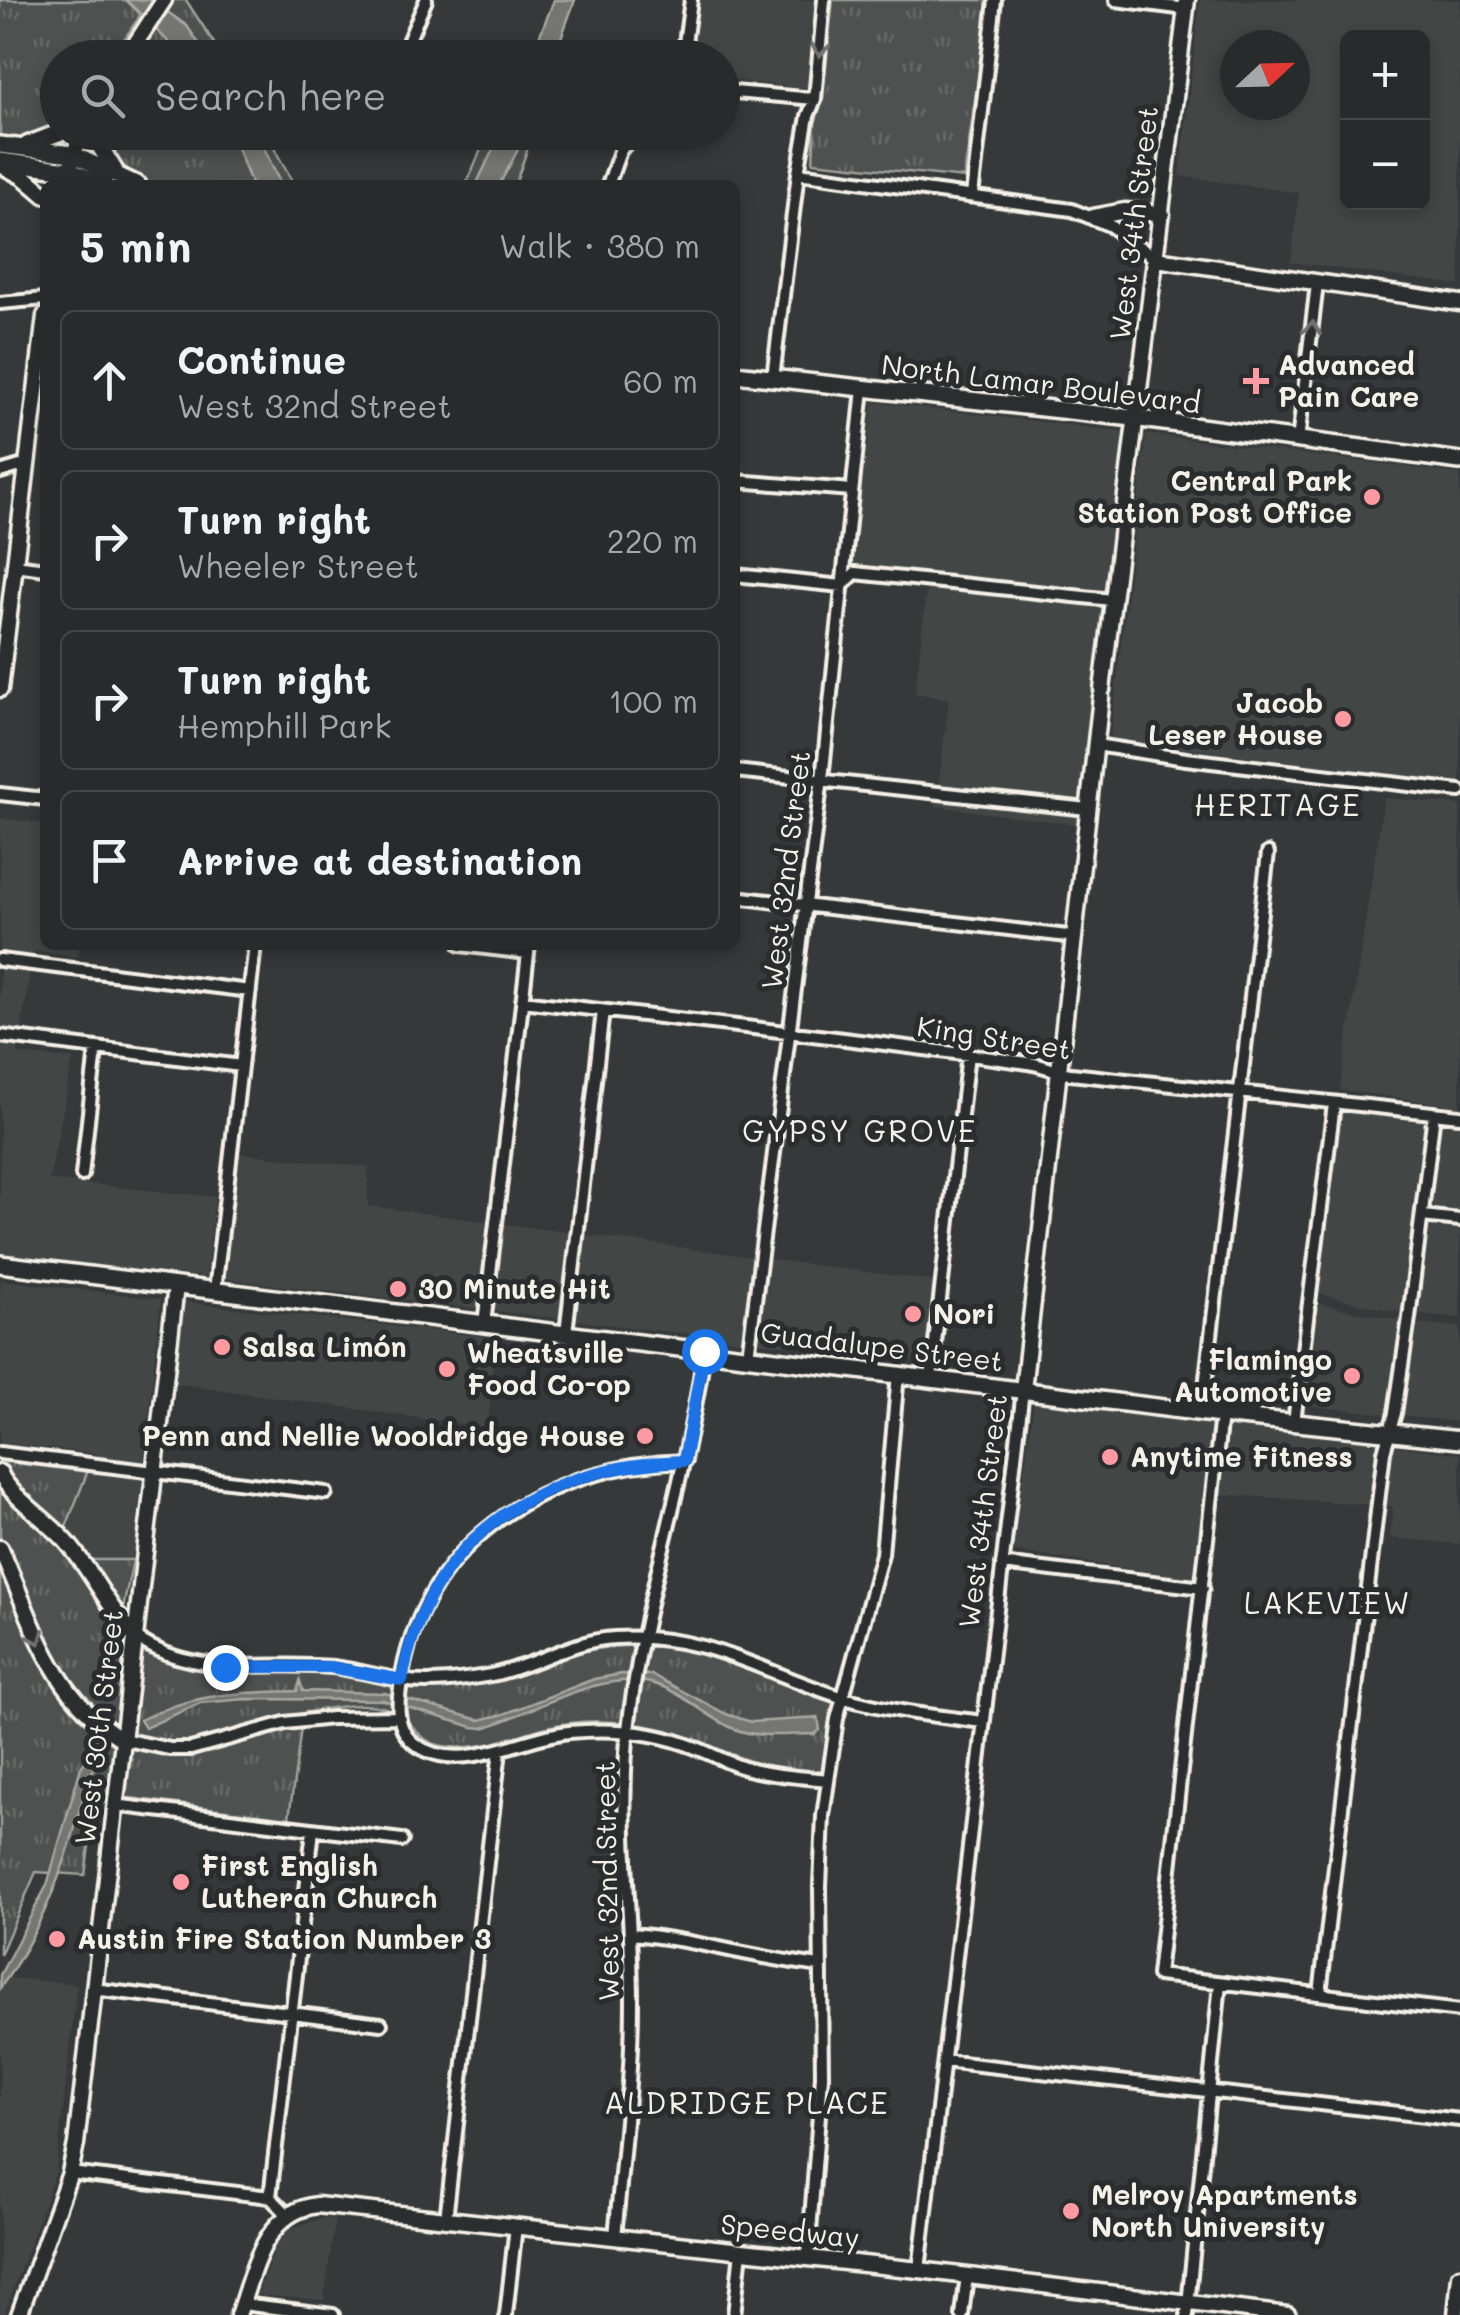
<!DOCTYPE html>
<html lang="en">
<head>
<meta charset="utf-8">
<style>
	body { margin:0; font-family:Mali,sans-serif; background:#343737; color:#f1f3f6 }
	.controls { position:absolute; right:30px; top:30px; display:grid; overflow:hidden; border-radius:15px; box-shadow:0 5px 15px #0003 }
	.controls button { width:90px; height:90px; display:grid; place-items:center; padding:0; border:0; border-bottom:2px solid #444747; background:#282b2b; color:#f1f3f6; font:50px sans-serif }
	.compass { position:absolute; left:1220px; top:30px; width:90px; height:90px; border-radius:50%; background:#282b2b; box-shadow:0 5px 15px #0003; rotate:68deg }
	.stop { position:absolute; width:30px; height:30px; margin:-22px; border:8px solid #1a73e8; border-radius:50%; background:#fff }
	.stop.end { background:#1a73e8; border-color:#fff; box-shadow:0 2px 10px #0008 }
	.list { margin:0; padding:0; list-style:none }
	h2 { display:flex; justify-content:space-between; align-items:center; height:130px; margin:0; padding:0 40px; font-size:42px }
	h2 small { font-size:32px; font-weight:400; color:#a5a7a9 }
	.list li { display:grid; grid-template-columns:65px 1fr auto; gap:30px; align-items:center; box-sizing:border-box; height:140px; margin:0 20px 20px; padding:0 20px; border:2px solid #444747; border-radius:15px }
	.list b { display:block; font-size:38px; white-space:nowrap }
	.list p { margin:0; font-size:32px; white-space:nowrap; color:#a5a7a9 }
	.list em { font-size:32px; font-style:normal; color:#a5a7a9 }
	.icon { flex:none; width:55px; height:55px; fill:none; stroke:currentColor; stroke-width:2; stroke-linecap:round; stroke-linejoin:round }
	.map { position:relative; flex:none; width:1460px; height:2315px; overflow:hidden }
	.search { position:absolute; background:#282b2b; box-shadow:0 5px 15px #0003; left:40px; top:40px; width:700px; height:110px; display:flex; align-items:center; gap:25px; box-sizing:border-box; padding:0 35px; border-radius:55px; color:#a5a7a9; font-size:38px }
	.panel { position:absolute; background:#282b2b; box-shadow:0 5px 15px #0003; left:40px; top:180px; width:700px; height:770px; border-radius:15px }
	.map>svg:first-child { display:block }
	.built { fill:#434645; fill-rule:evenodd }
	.park { fill:url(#park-tufts); stroke:#a1a19c; stroke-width:2.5 }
	.water { fill:#757572; stroke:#a8a7a1; stroke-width:2.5 }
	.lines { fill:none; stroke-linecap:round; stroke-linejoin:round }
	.street-casing { stroke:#f4f1e8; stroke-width:18 }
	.secondary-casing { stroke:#f4f1e8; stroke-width:21 }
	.primary-casing { stroke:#f4f1e8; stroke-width:22 }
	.street { stroke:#2a2d2e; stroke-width:10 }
	.secondary { stroke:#2a2d2e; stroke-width:14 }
	.primary { stroke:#2a2d2e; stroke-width:15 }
	.oneway { stroke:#71726f }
	.route { stroke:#1a73e8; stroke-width:12 }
	.poi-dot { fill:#ff9aa2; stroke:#2a2d2e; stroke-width:4 }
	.labels { text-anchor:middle; stroke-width:10; stroke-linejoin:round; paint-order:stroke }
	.street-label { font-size:28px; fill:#f4f1e8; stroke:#2a2d2e }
	.poi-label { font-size:28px; font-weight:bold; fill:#f4f1e8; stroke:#2a2d2e; text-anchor:start }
	.neighbourhood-label { font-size:30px; letter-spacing:2.5px; fill:#f4f1e8; stroke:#2a2d2e }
</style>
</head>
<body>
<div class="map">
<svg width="1460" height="2315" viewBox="0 0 1460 2315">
	<defs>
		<pattern id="park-tufts" width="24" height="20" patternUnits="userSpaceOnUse" patternTransform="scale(2.5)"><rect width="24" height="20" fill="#4e514f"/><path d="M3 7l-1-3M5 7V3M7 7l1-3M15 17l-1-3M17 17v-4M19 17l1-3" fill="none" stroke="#686a68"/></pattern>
	</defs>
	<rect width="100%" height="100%" fill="#363939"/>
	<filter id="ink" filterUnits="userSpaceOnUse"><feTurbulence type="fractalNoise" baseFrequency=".01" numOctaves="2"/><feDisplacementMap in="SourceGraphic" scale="20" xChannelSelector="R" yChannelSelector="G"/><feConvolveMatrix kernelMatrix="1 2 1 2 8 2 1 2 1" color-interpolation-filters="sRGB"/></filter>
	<g filter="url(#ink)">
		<path class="built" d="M699,0h118l-9,89 -85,-10 -1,-21 -28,-1z
			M1200,0h260v285l-169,-23 8,-69 -119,-17zM1348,38h74v164h-74zM1235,45h60v60h-60z
			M873,402l254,30 -49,393 -142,-19 13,-107 -34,-6 12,-108 -77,-10z
			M1146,434l314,40v309l-350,-44z
			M1384,798l76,7v301l-120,-16z
			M0,818l45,6v121h34l-1,12 -45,-6 -15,103 55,5 -24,121 166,17 -9,80 -206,-23z
			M1342,1109l118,15v194l-68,-7 -79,-19z
			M238,1153l130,14v39l566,75 -9,81 -699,-83z
			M0,1280l161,19 -28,261h-44l-23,-33 28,-74 -94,-10z
			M184,1302l311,36 -7,90 -313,-45z
			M1314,1303l104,21 42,3v95l-157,-17z
			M1034,1401l426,53v90l-70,-6 3,-32 -190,-13 -6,86 -184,-28z
			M0,1977l77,7 -21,187 -52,144h-4z
			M320,2219h15l-11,81 -67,-5 21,-54 10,-12z"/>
		<path class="park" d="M0,0h151l-39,57 -54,1 -1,72 -23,10 -34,-2z
			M170,0h16l37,57 -90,1z
			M833,0h156l-25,178 -151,-16 2,-39 7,-21z
			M99,133h167l28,52h-142l-29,-19 -21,-20z
			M488,133h45l-18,52h-52l5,-5z
			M0,1457l89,11 -23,59 23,33h44l-14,68c34,55 140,39 194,43 61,4 112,21 174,10 30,-5 59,-19 88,-27 32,-10 65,-10 98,-7 55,4 108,33 159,53l2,4 -12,66c-59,9 -113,-32 -169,-43 -33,-7 -72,-8 -106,0 -32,8 -62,23 -97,20 -31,-3 -30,-17 -50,-32 -25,-18 -68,-7 -97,-2l-14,105 -182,-23 -2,7 -10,1 -10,72 -49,-3 -36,83z"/>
		<path class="water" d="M126,0h25l36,26 21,31h-24z
			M554,0h21l-21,57h-23z
			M231,133h26l24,52h-29z
			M501,133h26l-28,52h-23z
			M621,1674l31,1 74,39 25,8 67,-4 2,12 -5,4c-27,0 -58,5 -83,-6 -27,-12 -52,-38 -81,-45 -51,-13 -119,30 -168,45l-10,-1 -90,-27 -137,-1 -46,4 -55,25 -5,-8c55,-28 97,-27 157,-29l3,-10 3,10 82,2 94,27 25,-6 90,-35z
			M99,1743l6,7c-22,29 -25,66 -37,101 -16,47 -38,97 -68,137v-13l47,-90 34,-118z"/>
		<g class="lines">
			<g class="street-casing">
				<path id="street" d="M1116,0l70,9
					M401,58l25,-58
					M683,58l8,-58
					M722,91l93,8
					M798,173l274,37 37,15 47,34
					M608,185l12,-34 16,-19
					M972,196l23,-196
					M0,303l45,-4
					M773,378l25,-205 10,-57 7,-17 9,-99
					M1298,441l19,-157
					M0,472l27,-8
					M735,481l117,9
					M15,565l30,4
					M735,575l107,11 13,-13 257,27
					M1096,745l90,14 274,32
					M735,771l352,38
					M0,794l45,5
					M735,897l341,40
					M460,945l68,8
					M0,960l250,31
					M522,1001c169,20 338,38 506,62 16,2 28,9 43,11l389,42
					M0,1036l241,30
					M82,1175l14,-125
					M1422,1216l38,4
					M215,1291l40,-346
					M484,1324l45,-379
					M566,1333l37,-322
					M748,1356l75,-586 40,-381
					M931,1378l37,-324
					M1202,1412l66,-559
					M1221,1415l-63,560 302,36
					M1294,1422l40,-318
					M0,1453l326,40
					M685,1461c-135,4 -257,74 -283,214 -4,23 -9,53 13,69 45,33 107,-8 154,-12 42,-4 87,0 127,16 19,7 36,18 56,22 25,6 50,7 75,10
					M1002,1564l201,24
					M134,1636c61,44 130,24 199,31 23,3 45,9 68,13 30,5 61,0 90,-5 43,-8 80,-35 124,-37 91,-5 144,33 226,59 46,14 94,19 142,25
					M122,1739l48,10h21l94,-26 47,-5 67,-1
					M114,1805l288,35
					M630,1934c65,5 126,25 191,32
					M93,1989l288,35
					M1320,1994l64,-542 11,-39 14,-95 25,-205
					M944,2061l516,59
					M70,2173l200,24 17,17
					M270,2197l43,-367
					M446,2219l54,-469
					M615,2237c7,-78 17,-156 17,-235 0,-91 -14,-181 -4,-272 14,-129 59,-251 76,-379
					M808,2258l14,-182 -2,-189 3,-71 14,-97 45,-165 16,-180
					M919,2270l104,-880
					M242,2304l91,11
					M506,2315l10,-89
					M734,2315l7,-64
					M962,2315l5,-39
					M1187,2315l33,-332"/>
			</g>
			<g class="secondary-casing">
				<path id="secondary" d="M126,58l38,-58
					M65,185l16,-53
					M1093,217l32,-6 37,3
					M1156,259l304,44
					M0,689l45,-373
					M1102,690l85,-690
					M1023,1390l78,-693
					M0,1473c7,20 48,48 65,67 26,29 41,65 69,96
					M0,1548c33,72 49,146 122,191
					M19,2315l51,-142 6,-29 100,-858
					M238,2315c16,-44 25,-103 79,-110l602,65 369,45
					M1456,2315l4,-39"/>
			</g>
			<g class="primary-casing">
				<path id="primary" d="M91,132l24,39
					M0,145l72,9 66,31
					M27,145l34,-13
					M0,161l68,9 37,15
					M0,164l24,13 21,18
					M735,374l398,44 327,43
					M0,1264l1221,151 239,25"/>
			</g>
			<use href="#street" class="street"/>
			<use href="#secondary" class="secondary"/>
			<use href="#primary" class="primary"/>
		</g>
		<defs><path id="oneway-chevron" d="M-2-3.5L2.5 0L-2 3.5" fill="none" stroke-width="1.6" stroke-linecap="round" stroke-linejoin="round" transform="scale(2.5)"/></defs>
		<g class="oneway">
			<use href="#oneway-chevron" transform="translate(820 50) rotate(96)"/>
			<use href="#oneway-chevron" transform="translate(1312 328) rotate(-83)"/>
			<use href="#oneway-chevron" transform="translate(37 1638) rotate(67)"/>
		</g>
	</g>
	<g class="lines" filter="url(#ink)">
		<path class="route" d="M225,1667h105l72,13c27,-146 140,-214 282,-219l20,-110"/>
	</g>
	<g class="poi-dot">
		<path d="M1251 366h10v10h10v10h-10v10h-10v-10h-10v-10h10z"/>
		<circle cx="1372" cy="497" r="10"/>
		<circle cx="1343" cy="719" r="10"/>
		<circle cx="398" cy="1289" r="10"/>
		<circle cx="913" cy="1314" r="10"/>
		<circle cx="222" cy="1347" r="10"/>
		<circle cx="447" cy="1369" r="10"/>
		<circle cx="1352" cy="1376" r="10"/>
		<circle cx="645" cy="1436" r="10"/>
		<circle cx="1110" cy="1457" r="10"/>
		<circle cx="181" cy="1882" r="10"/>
		<circle cx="57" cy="1939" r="10"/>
		<circle cx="1071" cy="2211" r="10"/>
	</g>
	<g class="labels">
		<g class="street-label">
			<text transform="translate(1134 223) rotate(-83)" y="10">West 34th Street</text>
			<text transform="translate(1041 384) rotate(7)" y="10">North Lamar Boulevard</text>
			<text transform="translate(786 870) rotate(-83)" y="10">West 32nd Street</text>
			<text transform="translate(994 1038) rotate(9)" y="10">King Street</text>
			<text transform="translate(882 1347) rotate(7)" y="10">Guadalupe Street</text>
			<text transform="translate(983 1511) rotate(-83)" y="10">West 34th Street</text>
			<text transform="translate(99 1727) rotate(-83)" y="10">West 30th Street</text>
			<text transform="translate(607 1881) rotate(-91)" y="10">West 32nd Street</text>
			<text transform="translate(790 2231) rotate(6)" y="10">Speedway</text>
		</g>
		<g class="poi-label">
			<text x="1278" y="375">Advanced<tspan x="1278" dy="32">Pain Care</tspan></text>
			<text x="1352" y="491" text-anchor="end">Central Park<tspan x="1352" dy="32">Station Post Office</tspan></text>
			<text x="1323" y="713" text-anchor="end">Jacob<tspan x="1323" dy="32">Leser House</tspan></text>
			<text x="418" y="1299">30 Minute Hit</text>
			<text x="933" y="1324">Nori</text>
			<text x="242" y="1357">Salsa Limón</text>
			<text x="467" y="1363">Wheatsville<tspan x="467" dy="32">Food Co-op</tspan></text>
			<text x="1332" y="1370" text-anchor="end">Flamingo<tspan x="1332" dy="32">Automotive</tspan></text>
			<text x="625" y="1446" text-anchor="end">Penn and Nellie Wooldridge House</text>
			<text x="1130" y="1467">Anytime Fitness</text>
			<text x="201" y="1876">First English<tspan x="201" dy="32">Lutheran Church</tspan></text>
			<text x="77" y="1949">Austin Fire Station Number 3</text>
			<text x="1091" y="2205">Melroy Apartments<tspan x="1091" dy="32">North University</tspan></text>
		</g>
		<g class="neighbourhood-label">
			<text x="1278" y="816">HERITAGE</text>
			<text x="860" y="1142">GYPSY GROVE</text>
			<text x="1328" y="1614">LAKEVIEW</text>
			<text x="747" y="2114">ALDRIDGE PLACE</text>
		</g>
	</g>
</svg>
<div class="controls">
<button>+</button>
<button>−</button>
</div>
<svg class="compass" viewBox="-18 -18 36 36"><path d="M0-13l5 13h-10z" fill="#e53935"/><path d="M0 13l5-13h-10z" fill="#a5a7a9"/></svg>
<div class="stop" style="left:704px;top:1351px"></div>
<div class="stop end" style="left:225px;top:1667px"></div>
<div class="search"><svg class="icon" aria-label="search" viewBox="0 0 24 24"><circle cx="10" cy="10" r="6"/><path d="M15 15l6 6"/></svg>Search here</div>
<section class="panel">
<h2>5 min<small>Walk · 380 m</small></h2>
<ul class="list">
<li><svg class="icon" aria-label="ahead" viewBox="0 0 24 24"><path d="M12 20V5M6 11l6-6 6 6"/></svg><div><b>Continue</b><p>West 32nd Street</p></div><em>60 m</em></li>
<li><svg class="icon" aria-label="right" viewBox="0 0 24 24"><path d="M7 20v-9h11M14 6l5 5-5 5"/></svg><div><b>Turn right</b><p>Wheeler Street</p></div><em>220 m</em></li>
<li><svg class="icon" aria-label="right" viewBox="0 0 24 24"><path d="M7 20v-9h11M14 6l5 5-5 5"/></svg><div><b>Turn right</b><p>Hemphill Park</p></div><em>100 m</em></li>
<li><svg class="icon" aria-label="arrive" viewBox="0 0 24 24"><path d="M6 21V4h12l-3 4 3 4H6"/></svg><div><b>Arrive at destination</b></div></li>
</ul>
</section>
</div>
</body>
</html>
